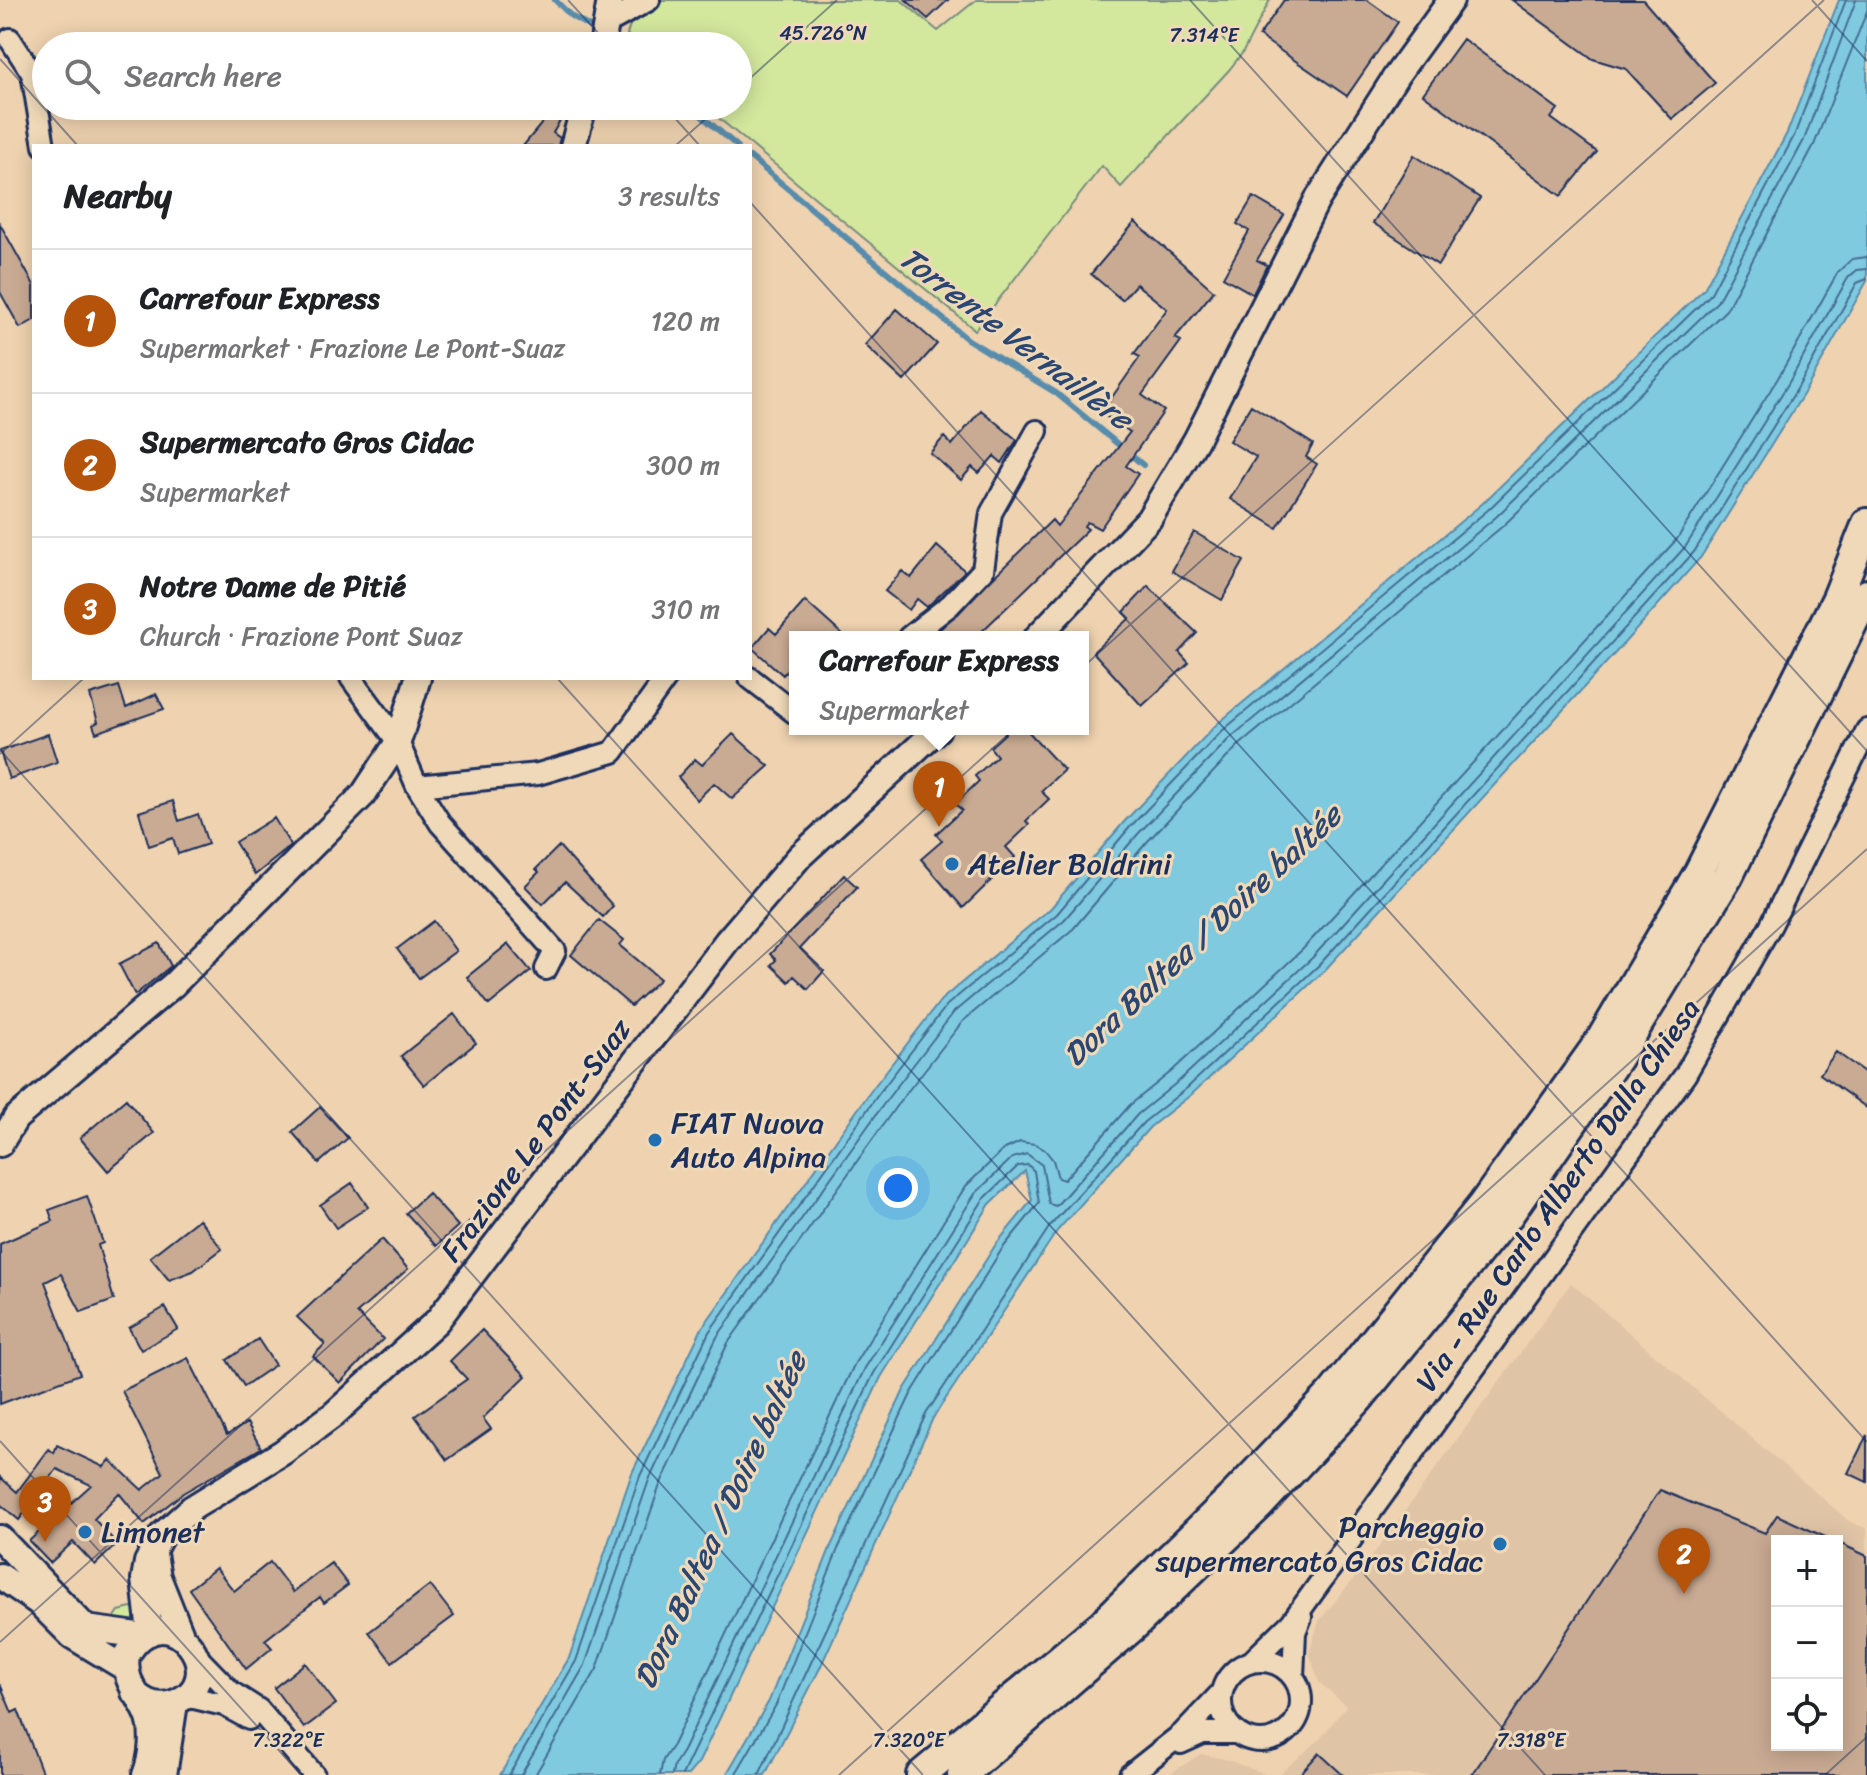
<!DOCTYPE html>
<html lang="en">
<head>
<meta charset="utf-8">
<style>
	body { margin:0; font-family:Sriracha,sans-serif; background:#f2f2f2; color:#202124 }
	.controls { position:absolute; right:24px; bottom:24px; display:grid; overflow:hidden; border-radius:0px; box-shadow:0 4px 20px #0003 }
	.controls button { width:72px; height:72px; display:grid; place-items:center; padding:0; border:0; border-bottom:2px solid #e0e0e0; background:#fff; color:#202124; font:40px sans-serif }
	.you { position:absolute; left:898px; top:1188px; width:28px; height:28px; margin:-20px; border:6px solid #fff; border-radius:50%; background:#1a73e8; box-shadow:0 0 0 12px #1a73e833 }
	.badge { display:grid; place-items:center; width:52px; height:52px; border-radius:50%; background:#b45309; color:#fff; font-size:26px; font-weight:700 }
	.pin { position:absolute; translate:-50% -66px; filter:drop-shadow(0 2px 4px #0008) }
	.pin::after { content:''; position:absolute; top:42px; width:28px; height:24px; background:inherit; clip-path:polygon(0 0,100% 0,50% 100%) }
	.popup { position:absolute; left:789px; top:631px; width:300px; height:104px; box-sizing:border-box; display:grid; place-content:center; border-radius:0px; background:#fff; filter:drop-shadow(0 2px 6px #0005); font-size:26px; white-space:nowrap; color:#757577 }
	.popup b { font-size:30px; color:#202124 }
	.popup::after { content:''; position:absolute; left:50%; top:100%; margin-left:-16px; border:16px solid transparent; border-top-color:#fff }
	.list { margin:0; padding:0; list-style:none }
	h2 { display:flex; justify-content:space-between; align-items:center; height:104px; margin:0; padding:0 32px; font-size:34px }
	h2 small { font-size:26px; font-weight:400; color:#757577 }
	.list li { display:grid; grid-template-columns:52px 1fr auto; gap:24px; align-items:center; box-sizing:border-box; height:144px; padding:0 32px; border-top:2px solid #e0e0e0 }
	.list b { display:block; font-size:30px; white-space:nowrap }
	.list p { margin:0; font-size:26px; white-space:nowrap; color:#757577 }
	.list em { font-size:26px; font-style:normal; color:#757577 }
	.icon { flex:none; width:44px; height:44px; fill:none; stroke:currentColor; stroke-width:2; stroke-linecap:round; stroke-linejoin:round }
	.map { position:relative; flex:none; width:1867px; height:1775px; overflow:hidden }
	.search { position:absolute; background:#fff; box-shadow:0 4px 20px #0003; left:32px; top:32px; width:720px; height:88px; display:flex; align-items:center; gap:20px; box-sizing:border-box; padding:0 28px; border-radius:44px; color:#757577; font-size:30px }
	.panel { position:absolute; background:#fff; box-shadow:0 4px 20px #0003; left:32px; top:144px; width:720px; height:536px; border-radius:0px }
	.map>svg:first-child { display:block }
	.built { fill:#e0c4a6; fill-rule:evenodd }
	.green { fill:#d3e89d; stroke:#778c7e; stroke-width:2 }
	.water { fill:#80cae0; stroke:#588cac; stroke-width:2 }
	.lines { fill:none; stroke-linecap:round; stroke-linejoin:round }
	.shore { stroke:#436d92; stroke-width:2 }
	.stream { stroke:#588cac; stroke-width:6 }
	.building { fill:#c9ab93; stroke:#1b2f5e; stroke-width:2 }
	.minor-casing { stroke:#1b2f5e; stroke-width:26 }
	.major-casing { stroke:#1b2f5e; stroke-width:30 }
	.highway-casing { stroke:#1b2f5e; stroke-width:34 }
	.minor { stroke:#efd9b8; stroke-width:20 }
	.major { stroke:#efd9b8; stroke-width:24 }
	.highway { stroke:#efd9b8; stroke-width:28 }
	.ticks { fill:none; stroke:#1b2f5e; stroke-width:2; stroke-opacity:0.45 }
	.poi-dot { fill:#1f6fb2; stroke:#efd9b8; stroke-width:3 }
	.labels { text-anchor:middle; stroke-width:6; stroke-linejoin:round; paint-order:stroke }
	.poi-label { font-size:30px; fill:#1b2f5e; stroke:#efd9b8; text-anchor:start }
	.street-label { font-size:30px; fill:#1b2f5e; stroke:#efd9b8 }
	.water-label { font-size:32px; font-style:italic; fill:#2a4672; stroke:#efd9b8 }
	.ticks-label { font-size:20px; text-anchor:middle; fill:#1b2f5e; stroke:#efd9b8; stroke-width:6; stroke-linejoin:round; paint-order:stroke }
</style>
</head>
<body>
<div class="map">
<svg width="1867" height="1775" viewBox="0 0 1867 1775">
	<rect width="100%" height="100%" fill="#efd3b0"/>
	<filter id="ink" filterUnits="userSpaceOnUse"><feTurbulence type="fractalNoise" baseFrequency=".0125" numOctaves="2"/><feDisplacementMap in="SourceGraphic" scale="16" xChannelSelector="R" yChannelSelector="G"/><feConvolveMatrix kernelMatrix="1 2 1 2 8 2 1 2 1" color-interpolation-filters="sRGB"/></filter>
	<g filter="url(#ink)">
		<path class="built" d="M1571,1283l278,238 18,8v246h-589l41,-35 27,-34 -27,-24 -10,-29 10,-32 51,-62zM1777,1541h60v204h-60z
			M1201,1754l27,6 40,15h-101z"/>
		<path class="green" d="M658,0h243l37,31 38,-31h294l-27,52 -14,18 -108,117 -19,-21 -127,164 -271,-224h34v-60h-101l-10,-12 4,-12z
			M131,1608l9,1 -1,13 -13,7 -14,-8 7,-10z"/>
		<path class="water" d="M1839,0h28v281l-63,112 -103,164 -84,94 -293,320 -132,123 -42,33 -93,104 -124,187 -114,252 -54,105h-39l43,-74 62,-155 73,-156 92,-146 36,-44 -7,-29 -35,33 -109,173 -182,385 -11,13h-188l69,-117 63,-185 70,-145 171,-240 68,-88 110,-92 73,-86 92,-97 267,-222 221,-214 83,-156z"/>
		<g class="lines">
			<path class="shore" d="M509,1775l67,-114 64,-185 69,-144 171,-240 67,-87 110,-91 73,-87 92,-96 267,-222 221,-214 84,-159 52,-136
				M521,1775l64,-110 64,-185 68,-143 171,-239 66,-86 110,-92 74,-86 91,-95 267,-222 221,-215 87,-162 52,-140
				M535,1775l62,-106 63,-184 68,-142 169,-238 66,-84 110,-92 74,-87 90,-95 267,-222 222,-215 88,-165 53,-134
				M660,1775l3,-15 10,-15 182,-382 110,-176 38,-37 17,-8 15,2 10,6 8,10 5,18 6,2 66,-75 42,-34 131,-122 374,-410 101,-161 60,-106 14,-13 15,-2
				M672,1775l2,-10 9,-14 182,-383 110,-174 37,-36 15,-4 15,11 7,39 7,2 82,-92 42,-34 132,-122 374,-412 102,-162 60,-106 9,-8 10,-1
				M682,1775l192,-402 109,-173 35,-34 10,-1 6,6 5,32 -37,46 -91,145 -73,155 -62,156 -41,70
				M759,1775l167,-361 124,-188 94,-104 43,-34 132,-123 375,-413 103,-163 60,-106 10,-4"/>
			<path class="stream" d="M555,0l16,16 29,17
				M610,38l10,8
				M690,106l47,40
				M750,157l217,182 89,54 87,72"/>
		</g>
		<path class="building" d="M906,0h42l-20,19z
			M1284,0h83l31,22 -51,74 -88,-60z
			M1512,0h131l72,83 -43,36 -46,-50 -33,-10z
			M1463,39l95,70 -7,9 46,34 -36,44 -138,-102z
			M556,106h12l-15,27 7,5 -2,8h-35z
			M1414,155l66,43 -42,67 -65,-42z
			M1253,197l31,18 -27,45 10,5 -14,29 -30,-17 26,-46 -12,-7z
			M1135,222l79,69 -39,47 6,3 -39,54 22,16 -38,55 12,8 -38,55 -13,-7 -3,4 4,3 -112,108h-44l120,-117 5,6 73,-94 -29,-19 39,-56 -6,-3 33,-45 -31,-25 -14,16 -31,-26z
			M0,224l34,61v35l-14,8 -20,-36z
			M897,309l40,35 -33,37 -39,-36z
			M1251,405l62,39 -7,13 11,7 -40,64 -47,-29 26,-42 -27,-16z
			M981,410l36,30 -15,23 -8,-7 -15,17 -7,-6 -11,13 -31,-27 14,-16 8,8z
			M1194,532l50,29 -22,39 -50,-29z
			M937,546l28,25 -38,36 -10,-8 -8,11 -24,-19 17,-20 9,7z
			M1148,586l49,47 -18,19 10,11 -47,43 -49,-54 37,-34 -6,-6z
			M805,601l40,36h-50v24l-12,14 -31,-27 17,-20 7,6z
			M119,686l7,22 30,-14 8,15 -68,24 -3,-8 5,-3 -8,-27z
			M1010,729h16l38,41 -23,21 8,8 -23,22 3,4 -23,22 9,10 -52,51 -42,-49 21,-18 -6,-7 26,-24 -7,-6 24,-23 -4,-5 22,-20 -7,-9z
			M48,734l9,28 -48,17 -9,-28z
			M733,734l36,32 -37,33 -18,-16 -17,17 -19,-23 17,-18 7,6z
			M173,801l6,20 19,-7 10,30 -30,10 -5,-16 -24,8 -10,-34z
			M274,818l17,28 -36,29 -20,-33z
			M559,846l54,60 -10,11 -38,-35 -22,22 -18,-18 14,-14 -3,-3z
			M844,875l13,12 -57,61 24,23 -16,18 -14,-13 -5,6 -18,-17 5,-5 -6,-6z
			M599,920l25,20 -4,5 40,34 -29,27 -60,-51z
			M434,921l22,30 -37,27 -22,-29z
			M159,943l12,23 -36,29 -16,-31z
			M508,944l23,27 -42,34 -22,-28z
			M454,1014l22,29 -52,42 -23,-29z
			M1836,1052l31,22v34l-47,-34z
			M126,1099l28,34 -46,38 -28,-33z
			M320,1107l28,31 -29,25 -27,-31z
			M352,1183l16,24 -32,21 -16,-23z
			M428,1193l30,33 -22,20 -30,-33z
			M87,1196l16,47 -5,2 16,55 -33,12 -20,-38 -16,8 35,92 -80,30v-160l53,-23 -4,-11z
			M199,1219l23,30 -29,22 -24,9 -19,-23z
			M382,1239l26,30 -51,44 26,26 -43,44 -27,-27 12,-12 -28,-27z
			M165,1307l13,22 -37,21 -12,-22z
			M482,1330l44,46 -43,42 8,11 -44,31 -32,-44 52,-37 -17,-18z
			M258,1339l17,26 -31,21 -17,-26z
			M188,1358l39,77 20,-12 14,25 -78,45 -39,31 -25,-31 -25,26 23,25 -22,21 -22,-23 -23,21 -21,-22 62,-56 -34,-16 -38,51 -19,-16v-27l17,15 32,-43 5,4 3,-8 47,22 6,-7 32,30 21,-17 -41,-82z
			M1867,1435v47l-19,-9z
			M1660,1490l105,43 12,-18 57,26h-57v204h60v-203l30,14v219h-395z
			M270,1562l23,30 38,-29 17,22 -24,18 -4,-6 -55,43 7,8 -26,21 -57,-80 27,-21 18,23z
			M430,1585l24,31 -62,46 -23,-30z
			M305,1663l31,41 -32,24 -30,-40z
			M0,1684l12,29 6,-3 25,65h-43z
			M1319,1753l24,22h-44z"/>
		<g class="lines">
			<g class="minor-casing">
				<path id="minor" d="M609,22l40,-22
					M10,39l22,34 12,73
					M909,637l41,-32 33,-35 8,-57 46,-82
					M351,678l47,64 19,44 23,37 115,128 -9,18
					M750,678l45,35
					M417,786l121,-12 75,-22 53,-74
					M198,1658l33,34 28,18 55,65
					M1221 1701a40 40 0 1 1 80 0a40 40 0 1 1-80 0Z
					M1251,1662l40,-39 394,-548 86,-150 96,-195
					M1293,1677l2,-45 6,-15
					M186,1696l38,9 25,14
					M1181,1743l22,-10h33
					M1130,1775l53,-42 39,-41"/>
			</g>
			<g class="major-casing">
				<path id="major" d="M602,46l8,-46
					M573,146l11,-40
					M1037,637l112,-118 47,-79 121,-240 79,-124 55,-76
					M0,1144l16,-26 158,-134 189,-189 35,-53 20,-64
					M0,1538l86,90 58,8
					M154,1554l4,23 24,60
					M0,1576l38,26 34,34 53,32
					M150,1633l-6,-54 3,-17 14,-26 31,-28 91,-56 50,-37 104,-94 290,-380 73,-85 138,-127
					M134,1692c10,10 24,16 39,11 64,-23 -6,-117 -46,-48 -4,26 10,36 20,58 8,17 5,45 -2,62
					M164,1775l11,-72"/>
			</g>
			<g class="highway-casing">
				<path id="highway" d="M921,1775l182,-152 130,-127 99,-103 151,-189 117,-163 99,-169 138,-274 30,-75
					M962,1775l172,-149 125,-120 99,-106 150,-184 110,-159 110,-180 139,-283"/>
			</g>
			<use href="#minor" class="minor"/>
			<use href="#major" class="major"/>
			<use href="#highway" class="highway"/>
		</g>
	</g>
	<path class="ticks" d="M568,0l42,46M1190,0l677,751M1812,0l55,61M0,59l78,87M738,89l99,-89M664,106l36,40M675,146l45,-40M750,202l1117,1240M557,678l988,1097M0,750l923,1025M0,754l84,-76M0,1441l301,334M0,1642l1824,-1642M839,1775l1028,-926M1825,1775l42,-38"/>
	<g class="poi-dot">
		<circle cx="952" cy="864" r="8"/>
		<circle cx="655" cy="1140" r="8"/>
		<circle cx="85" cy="1532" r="8"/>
		<circle cx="1500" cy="1544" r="8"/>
	</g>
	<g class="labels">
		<g class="poi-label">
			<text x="968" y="874">Atelier Boldrini</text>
			<text x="671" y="1133">FIAT Nuova<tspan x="671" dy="34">Auto Alpina</tspan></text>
			<text x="1484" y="1537" text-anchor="end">Parcheggio<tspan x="1484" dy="34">supermercato Gros Cidac</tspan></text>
			<text x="101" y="1542">Limonet</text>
		</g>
		<g class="street-label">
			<text transform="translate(536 1140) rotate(-53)" y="10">Frazione Le Pont-Suaz</text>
			<text transform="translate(1558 1195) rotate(-55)" y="10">Via - Rue Carlo Alberto Dalla Chiesa</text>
		</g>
		<g class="water-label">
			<text transform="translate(1016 338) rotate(37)" y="11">Torrente Vernaillère</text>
			<text transform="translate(1202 935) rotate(-43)" y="11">Dora Baltea / Doire baltée</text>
			<text transform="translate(720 1520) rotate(-65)" y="11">Dora Baltea / Doire baltée</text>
		</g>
	</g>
	<g class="ticks-label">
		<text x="823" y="40">45.726°N</text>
		<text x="1204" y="42">7.314°E</text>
		<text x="288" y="1747">7.322°E</text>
		<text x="909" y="1747">7.320°E</text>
		<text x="1531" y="1747">7.318°E</text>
	</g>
</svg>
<div class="controls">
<button>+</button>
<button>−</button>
<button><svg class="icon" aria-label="locate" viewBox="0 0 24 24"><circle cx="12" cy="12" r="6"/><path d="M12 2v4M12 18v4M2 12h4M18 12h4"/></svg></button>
</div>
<div class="you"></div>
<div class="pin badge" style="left:939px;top:827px">1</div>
<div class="popup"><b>Carrefour Express</b>Supermarket</div>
<div class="pin badge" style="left:1684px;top:1594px">2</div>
<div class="pin badge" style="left:45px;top:1542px">3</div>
<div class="search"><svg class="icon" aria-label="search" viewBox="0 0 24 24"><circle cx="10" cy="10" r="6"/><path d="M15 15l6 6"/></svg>Search here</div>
<section class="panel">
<h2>Nearby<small>3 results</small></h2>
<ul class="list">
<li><span class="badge">1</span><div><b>Carrefour Express</b><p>Supermarket · Frazione Le Pont-Suaz</p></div><em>120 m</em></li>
<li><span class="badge">2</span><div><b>Supermercato Gros Cidac</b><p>Supermarket</p></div><em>300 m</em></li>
<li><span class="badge">3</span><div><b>Notre Dame de Pitié</b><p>Church · Frazione Pont Suaz</p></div><em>310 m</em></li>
</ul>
</section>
</div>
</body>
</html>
